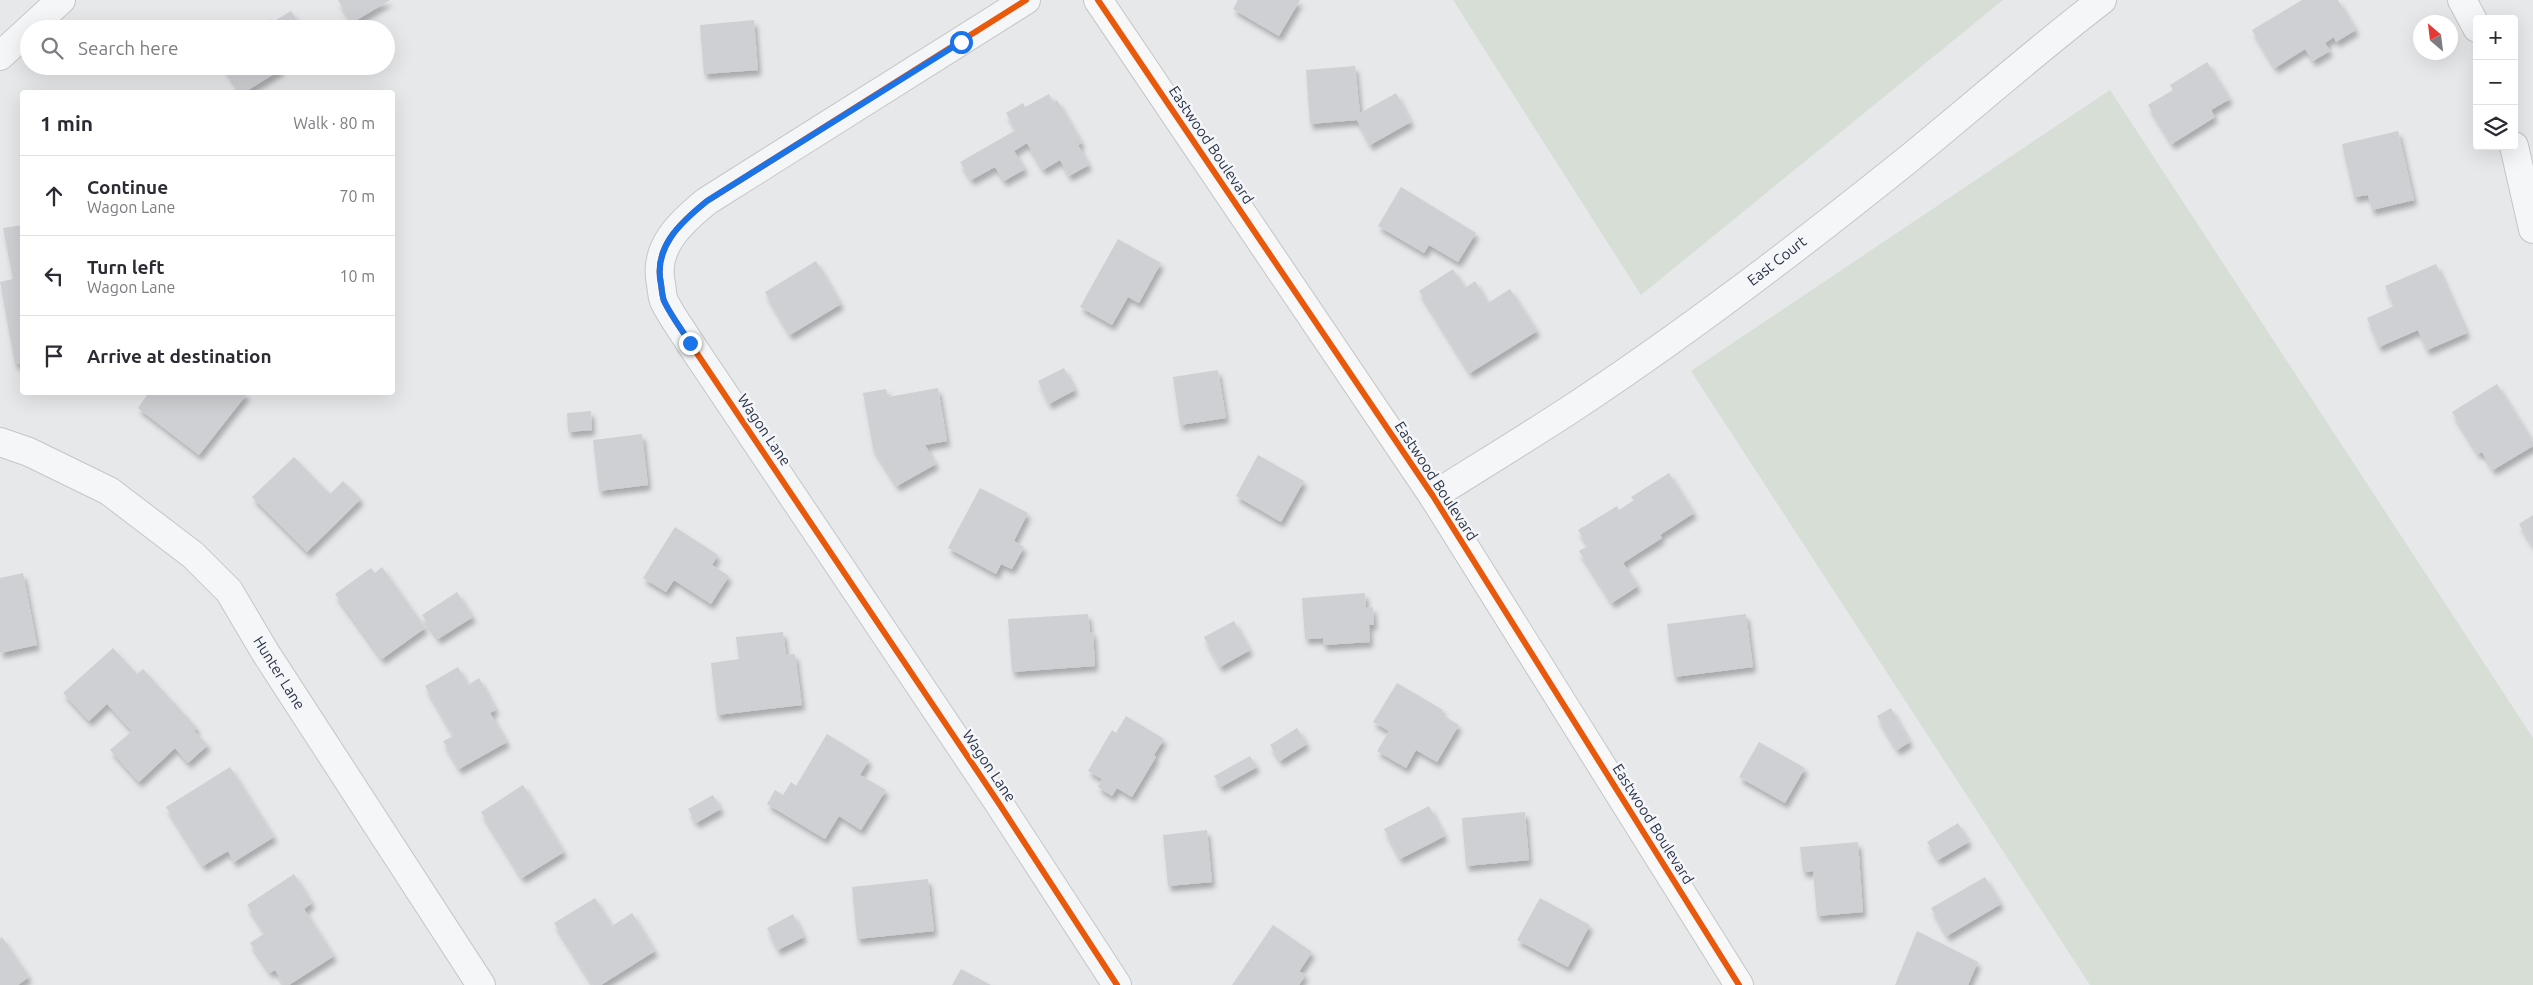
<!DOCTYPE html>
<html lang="en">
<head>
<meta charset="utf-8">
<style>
	body { margin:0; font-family:Ubuntu,sans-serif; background:#f2f2f3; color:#2b2b33 }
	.controls { position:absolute; right:15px; top:15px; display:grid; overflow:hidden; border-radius:5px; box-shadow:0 5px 20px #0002 }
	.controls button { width:45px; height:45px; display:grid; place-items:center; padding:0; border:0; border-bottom:1px solid #e1e1e2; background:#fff; color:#2b2b33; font:25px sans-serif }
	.compass { position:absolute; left:2413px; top:15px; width:45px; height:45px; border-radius:50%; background:#fff; box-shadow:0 5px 20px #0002; rotate:332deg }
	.stop { position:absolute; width:15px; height:15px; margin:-11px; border:4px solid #1a73e8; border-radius:50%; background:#fff }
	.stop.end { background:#1a73e8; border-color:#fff; box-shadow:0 1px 5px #0008 }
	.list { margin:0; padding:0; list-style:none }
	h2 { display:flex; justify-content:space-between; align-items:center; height:65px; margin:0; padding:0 20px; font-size:21px }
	h2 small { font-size:16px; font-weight:400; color:#7c7c81 }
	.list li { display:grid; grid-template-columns:32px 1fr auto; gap:15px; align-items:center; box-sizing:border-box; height:80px; padding:0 20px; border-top:1px solid #e1e1e2 }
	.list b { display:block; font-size:19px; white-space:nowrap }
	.list p { margin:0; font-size:16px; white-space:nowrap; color:#7c7c81 }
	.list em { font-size:16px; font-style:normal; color:#7c7c81 }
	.icon { flex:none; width:28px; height:28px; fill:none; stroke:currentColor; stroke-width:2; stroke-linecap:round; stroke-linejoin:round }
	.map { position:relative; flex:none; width:2533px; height:985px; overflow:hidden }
	.search { position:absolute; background:#fff; box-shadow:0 5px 20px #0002; left:20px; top:20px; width:375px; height:55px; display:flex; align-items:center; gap:12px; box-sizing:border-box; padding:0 18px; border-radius:28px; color:#7c7c81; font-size:19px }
	.panel { position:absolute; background:#fff; box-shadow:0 5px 20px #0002; left:20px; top:90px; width:375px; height:305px; border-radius:5px }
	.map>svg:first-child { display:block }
	.grass { fill:#d6ded6 }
	.building { fill:#ced0d3; filter:url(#shadow) }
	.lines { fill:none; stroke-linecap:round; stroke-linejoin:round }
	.street-casing { stroke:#c4c6c8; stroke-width:30 }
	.secondary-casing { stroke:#c4c6c8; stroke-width:30 }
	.street { stroke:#f5f6f7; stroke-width:28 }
	.secondary { stroke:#f8f8f8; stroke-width:28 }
	.cycleway-casing { stroke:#f4f6f9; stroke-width:9 }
	.cycleway { stroke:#e8590c; stroke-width:6 }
	.route { stroke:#1a73e8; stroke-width:6 }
	.labels { text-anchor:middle; stroke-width:5; stroke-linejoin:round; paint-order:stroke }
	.street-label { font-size:15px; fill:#2b3445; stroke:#f4f6f9 }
</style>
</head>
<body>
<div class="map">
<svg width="2533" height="985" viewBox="0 0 2533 985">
	<defs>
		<filter id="shadow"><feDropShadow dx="3" dy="5.5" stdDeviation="2.5" flood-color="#0004"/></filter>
	</defs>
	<rect width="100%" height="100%" fill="#e6e8ea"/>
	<path class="grass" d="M1453,0h550l-362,295z
		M2110,90l423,648v247h-443l-399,-614z"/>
	<path class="building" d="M338,0h52l-38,23z
		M1238,0h62l-21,36 -46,-27z
		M2302,0h36l18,30 -20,12 -2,-5 -9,6 5,8 -17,10 -8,-12 -30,19 -23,-38z
		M291,11l11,18h-47l16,-10 2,3z
		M754,20l4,50 -54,4 -4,-49z
		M2207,62l23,37 -19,11 4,7 -43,27 -24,-39 25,-15 -3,-5z
		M223,66h58l1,3 -37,23h-5z
		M1355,66l5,47 36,-20 15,29 -41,23 -13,-25 -47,4 -4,-54z
		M1049,94l4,8 4,-2 25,43 -4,2 11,20 -20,11 -9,-16 -17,10 -16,-27 -13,8 11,18 -21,12 -9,-14 -24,13 -11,-18 56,-32 -10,-17 17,-10 2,4z
		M2398,131l16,69 -42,10 -4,-15 -14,2 -12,-53z
		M1401,187l75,46 -18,29 -29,-17 -5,8 -46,-27z
		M22,225v138l-7,1 -15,-82 13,-3 -10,-51z
		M1118,239l43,24 -22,40 -11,-6 -16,28 -32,-18z
		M816,261l25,43 -51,31 -25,-43z
		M2436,264l31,69 -40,17 -9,-20 -39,17 -12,-29 27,-12 -9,-20z
		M1453,269l12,19 10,-7 13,22 22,-14 27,42 -67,42 -51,-82z
		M1064,368l11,22 -26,14 -11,-23z
		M1218,370l8,48 -46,7 -7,-48z
		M2497,384l36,58v4l-40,24 -11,-18 -4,2 -26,-42z
		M938,388l9,53 -22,4 11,19 -39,22 -24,-38 -10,-55 23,-4 2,8z
		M149,392h96l2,2 -48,61 -61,-47z
		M591,411l1,19 -24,2 -1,-19z
		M642,434l6,51 -49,6 -6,-51z
		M1258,455l46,26 -23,41 -45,-26z
		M294,457l36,37 13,-13 18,18 -54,53 -55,-55z
		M1669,473l25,40 -34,22 2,3 -39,25 15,23 -26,17 -33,-52 9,-5 -10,-16 39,-24 2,4 15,-10 -3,-3z
		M980,488l48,25 -14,28 10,6 -12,22 -11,-5 -5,10 -48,-26z
		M2533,515v31l-14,-22z
		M675,527l43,28 -6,10 17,11 -18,28 -37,-24 -8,12 -23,-14z
		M382,567l43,61 -43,31 -47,-65 36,-26 4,5z
		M23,573l14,72 -37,8v-75z
		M457,592l16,25 -35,22 -16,-24z
		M1365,593l1,15 7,-1 1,18h-5l1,17 -47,3v-7l-18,1 -3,-41z
		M1088,614l2,18h3l2,34 -83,6 -4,-53z
		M1746,614l7,53 -79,10 -7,-53z
		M1234,621l16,29 -30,17 -16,-30z
		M783,632l3,23 9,-1 7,51 -85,10 -6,-52 28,-4 -3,-22z
		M113,648l24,26 6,-5 54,59 -3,3 14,14 -20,18 -13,-15 -36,34 -29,-32 22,-19 -25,-27 -18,17 -26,-28z
		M458,667l10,18 11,-7 17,32 -6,3 17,29 -48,27 -16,-28 11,-5 -29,-50z
		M1397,683l46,27 -2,4 18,11 -22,37 -21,-12 -10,18 -29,-17 12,-20 -16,-9z
		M1891,708l19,34 -13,8 -20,-34z
		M1126,716l38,23 -10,16 2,2 -24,40 -15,-9 -5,8 -14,-9 4,-8 -14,-8 24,-41 4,3z
		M1297,728l10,16 -27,17 -10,-16z
		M827,734l42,26 -9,15 26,15 -25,40 -22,-14 -14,23 -58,-35 8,-14 8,5 8,-13 5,4z
		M1759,742l46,26 -20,35 -46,-26z
		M1250,756l7,11 -36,20 -7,-11z
		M230,767l44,70 -40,25 -6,-11 -25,15 -37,-59z
		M523,785l41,67 -42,26 -41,-66z
		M713,795l8,14 -25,14 -8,-14z
		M1429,806l16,30 -45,23 -16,-30z
		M1525,812l4,48 -63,6 -4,-48z
		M1958,823l11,19 -31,18 -11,-18z
		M1207,830l5,52 -44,4 -5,-51z
		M1858,842l5,70 -46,4 -4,-45 -10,1 -3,-25z
		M294,874l18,29 -8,6 30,47 -45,29h-5l-9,-15 -5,3 -20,-30 15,-10 -18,-28z
		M1985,877l16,27 -54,32 -16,-28z
		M928,879l6,52 -77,8 -5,-52z
		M595,898l17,28 20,-13 23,38 -54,34h-8l-39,-62z
		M1540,898l50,27 -22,42 -51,-27z
		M793,914l11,23 -26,13 -11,-22z
		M1273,925l39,27 -13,20 7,2 -7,11h-67z
		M1917,931l61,31 -10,23h-73z
		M2,937l27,40 -11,8h-18v-46z
		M961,969l30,16h-39z"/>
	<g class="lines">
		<g class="street-casing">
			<path id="street" d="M1026,0l-319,201c-26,21 -54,46 -46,83 1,6 1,14 4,19 7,14 17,27 25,40l308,459 119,183
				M2462,0l15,28
				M0,56l61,-56
				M2514,146l19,83
				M0,442l29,10 80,39 84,64 36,36 36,61 216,333
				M1433,496c46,-29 92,-57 138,-87 114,-75 224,-159 330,-244 68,-55 132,-112 201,-165"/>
		</g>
		<g class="secondary-casing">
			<path id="secondary" d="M1098,0l335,496 306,489"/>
		</g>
		<use href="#street" class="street"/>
		<use href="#secondary" class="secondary"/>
		<g class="cycleway-casing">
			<path id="cycleway" d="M1026,0l-319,201c-26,21 -54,46 -46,83 1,6 1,14 4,19 7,14 17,27 25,40l308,459 119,183
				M1098,0l335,496 306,489"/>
		</g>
		<use href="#cycleway" class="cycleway"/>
	</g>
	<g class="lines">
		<path class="route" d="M690,343c-8,-13 -18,-26 -25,-40 -3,-5 -3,-13 -4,-19 -8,-37 20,-62 46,-83l254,-159"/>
	</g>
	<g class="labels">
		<g class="street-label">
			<text transform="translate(1211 145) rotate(56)" y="5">Eastwood Boulevard</text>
			<text transform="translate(1777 261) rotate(-38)" y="5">East Court</text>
			<text transform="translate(764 430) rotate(56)" y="5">Wagon Lane</text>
			<text transform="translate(1436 481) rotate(57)" y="5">Eastwood Boulevard</text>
			<text transform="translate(279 673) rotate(58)" y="5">Hunter Lane</text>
			<text transform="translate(989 766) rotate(56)" y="5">Wagon Lane</text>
			<text transform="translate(1653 824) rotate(58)" y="5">Eastwood Boulevard</text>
		</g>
	</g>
</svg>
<div class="controls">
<button>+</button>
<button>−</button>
<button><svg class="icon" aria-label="layers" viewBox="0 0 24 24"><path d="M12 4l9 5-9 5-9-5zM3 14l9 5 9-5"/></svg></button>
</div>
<svg class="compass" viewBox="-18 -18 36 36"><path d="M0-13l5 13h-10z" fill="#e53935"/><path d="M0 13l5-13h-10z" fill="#7c7c81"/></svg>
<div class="stop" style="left:961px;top:42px"></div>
<div class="stop end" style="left:690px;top:343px"></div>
<div class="search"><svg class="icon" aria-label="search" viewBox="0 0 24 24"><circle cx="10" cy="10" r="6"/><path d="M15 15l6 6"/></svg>Search here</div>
<section class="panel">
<h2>1 min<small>Walk · 80 m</small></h2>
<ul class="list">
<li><svg class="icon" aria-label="ahead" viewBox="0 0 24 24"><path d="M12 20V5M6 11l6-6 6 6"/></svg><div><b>Continue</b><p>Wagon Lane</p></div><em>70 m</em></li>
<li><svg class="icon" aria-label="left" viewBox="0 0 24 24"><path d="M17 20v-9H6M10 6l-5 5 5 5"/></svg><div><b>Turn left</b><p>Wagon Lane</p></div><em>10 m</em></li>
<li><svg class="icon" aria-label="arrive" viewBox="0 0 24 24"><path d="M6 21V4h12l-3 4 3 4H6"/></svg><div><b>Arrive at destination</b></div></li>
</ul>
</section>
</div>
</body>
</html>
